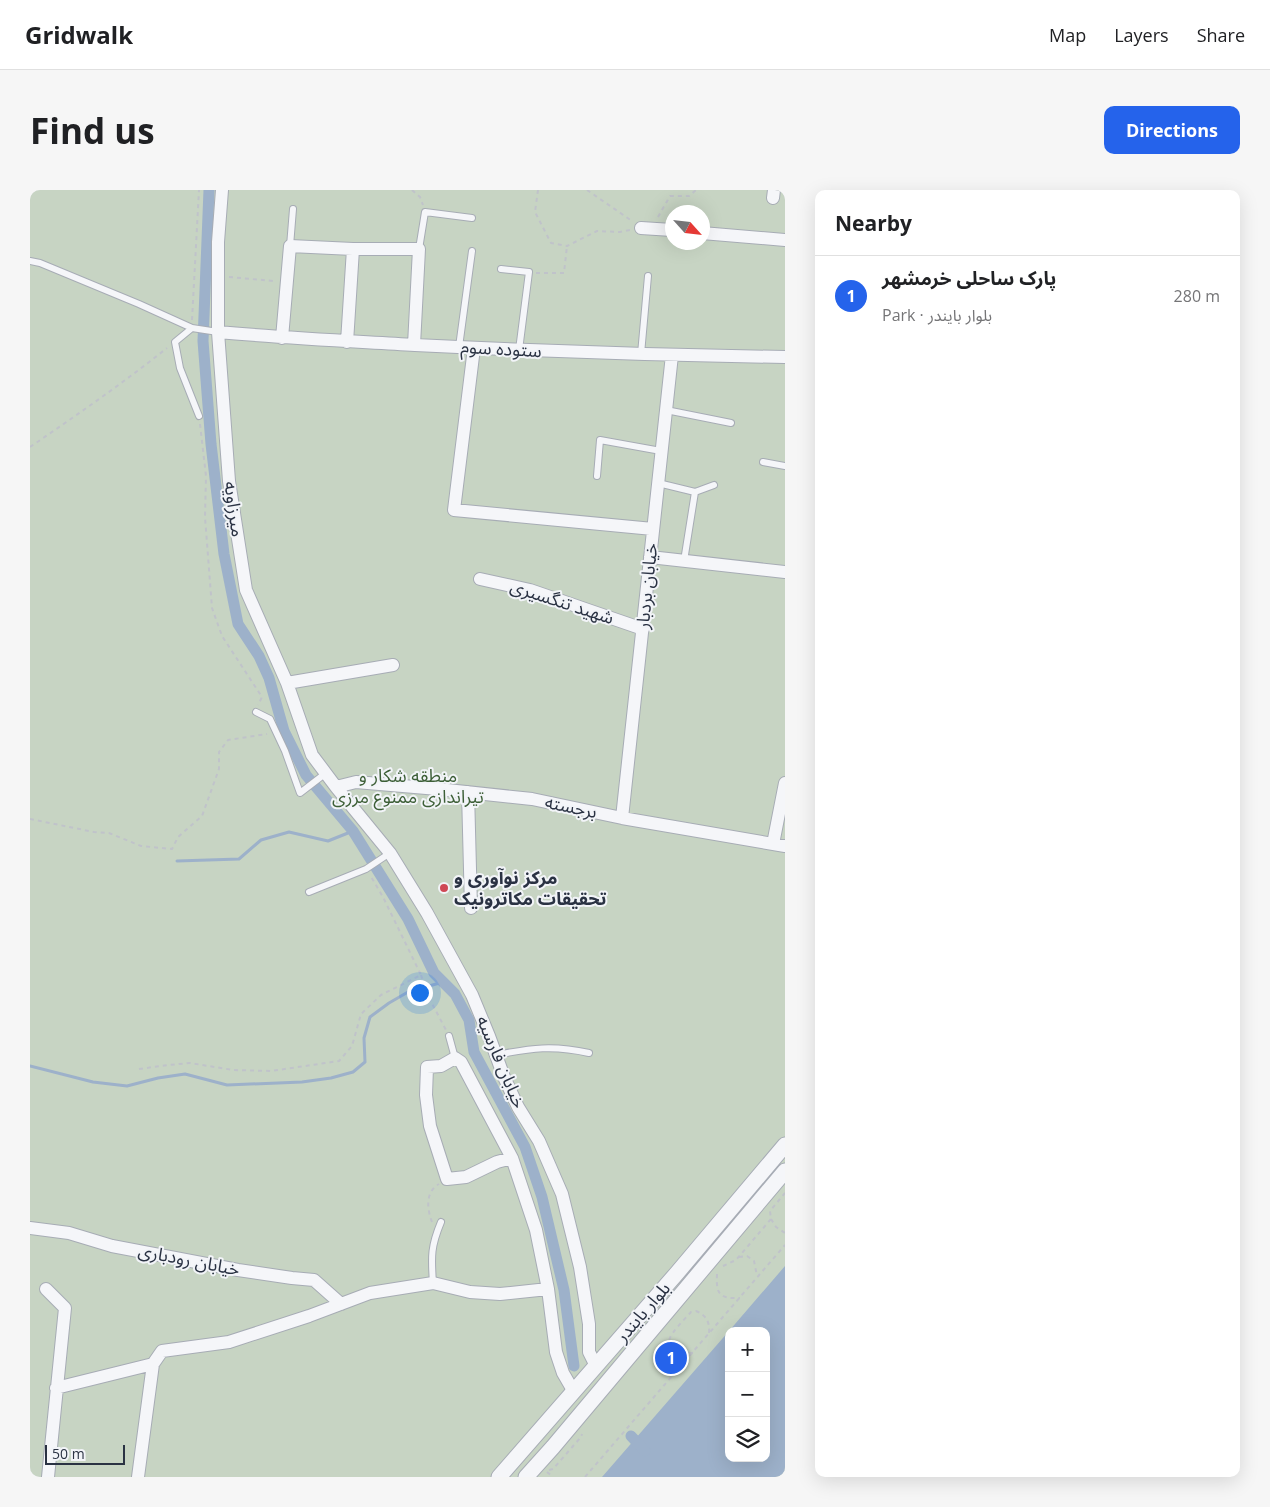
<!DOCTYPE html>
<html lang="en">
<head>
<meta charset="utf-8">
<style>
	body { margin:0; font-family:"Open Sans","Noto Sans Arabic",sans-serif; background:#f6f6f6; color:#202124 }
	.controls { position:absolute; right:15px; bottom:15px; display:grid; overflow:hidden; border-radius:10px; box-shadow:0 5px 20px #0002 }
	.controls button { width:45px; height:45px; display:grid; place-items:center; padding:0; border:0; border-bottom:1px solid #e0e0e0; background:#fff; color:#202124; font:25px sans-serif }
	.compass { position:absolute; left:635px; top:15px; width:45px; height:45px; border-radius:50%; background:#fff; box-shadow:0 5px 20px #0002; rotate:117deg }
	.scale { position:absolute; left:15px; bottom:12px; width:80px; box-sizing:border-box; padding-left:5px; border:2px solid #2a3243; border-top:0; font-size:14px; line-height:18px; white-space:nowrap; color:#2a3243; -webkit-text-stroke:4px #f2f4f8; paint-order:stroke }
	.you { position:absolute; left:389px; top:802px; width:18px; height:18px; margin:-12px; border:4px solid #fff; border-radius:50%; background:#1a73e8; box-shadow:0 0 0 8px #1a73e833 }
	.badge { display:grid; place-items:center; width:32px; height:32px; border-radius:50%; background:#2563eb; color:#fff; font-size:16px; font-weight:700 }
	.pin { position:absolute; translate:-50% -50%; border:2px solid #fff; box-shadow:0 1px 5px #0006 }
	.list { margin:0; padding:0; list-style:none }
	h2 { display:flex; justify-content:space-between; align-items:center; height:65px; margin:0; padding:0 20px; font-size:21px }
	h2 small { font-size:16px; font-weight:400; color:#757577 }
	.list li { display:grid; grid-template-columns:32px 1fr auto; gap:15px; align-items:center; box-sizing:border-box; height:80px; padding:0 20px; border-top:1px solid #e0e0e0 }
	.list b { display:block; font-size:19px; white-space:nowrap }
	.list p { margin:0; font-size:16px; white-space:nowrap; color:#757577 }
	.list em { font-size:16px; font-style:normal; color:#757577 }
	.icon { flex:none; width:28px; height:28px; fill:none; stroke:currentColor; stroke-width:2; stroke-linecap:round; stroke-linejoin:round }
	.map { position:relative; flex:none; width:755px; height:1287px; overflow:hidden; border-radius:10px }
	header { display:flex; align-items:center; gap:30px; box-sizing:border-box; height:70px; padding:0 25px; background:#fff; border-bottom:1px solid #e0e0e0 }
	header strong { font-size:24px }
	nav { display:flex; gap:28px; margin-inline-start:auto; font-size:18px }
	.intro { display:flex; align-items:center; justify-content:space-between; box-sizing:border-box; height:120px; padding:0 30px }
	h1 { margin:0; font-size:35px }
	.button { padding:12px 22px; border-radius:10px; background:#2563eb; color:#fff; font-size:18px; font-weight:700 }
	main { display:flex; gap:30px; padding:0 30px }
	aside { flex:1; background:#fff; border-radius:10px; box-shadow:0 5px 20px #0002 }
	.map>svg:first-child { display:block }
	.green { fill:#c7d4c3; fill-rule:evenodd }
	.water { fill:#9db1ca }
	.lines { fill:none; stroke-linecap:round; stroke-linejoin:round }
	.stream { stroke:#9db1ca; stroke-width:3 }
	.canal { stroke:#9db1ca; stroke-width:11 }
	.service-casing { stroke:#a7acb5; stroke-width:8 }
	.minor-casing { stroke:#a7acb5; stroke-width:14 }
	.tertiary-casing { stroke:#a7acb5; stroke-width:17 }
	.path { stroke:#c0c3ca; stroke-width:2; stroke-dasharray:4 4; stroke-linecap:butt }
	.service { stroke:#f5f6f9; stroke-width:6 }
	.minor { stroke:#f5f6f9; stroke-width:12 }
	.tertiary { stroke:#f5f6f9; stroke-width:15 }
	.poi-dot { fill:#cf4855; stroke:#f2f4f8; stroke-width:2 }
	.labels { text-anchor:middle; stroke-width:4; stroke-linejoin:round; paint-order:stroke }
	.street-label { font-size:18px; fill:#2a3243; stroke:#f2f4f8 }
	.park-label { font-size:18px; fill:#3d5f37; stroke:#f2f4f8 }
	.poi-label { font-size:18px; font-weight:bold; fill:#2a3243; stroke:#f2f4f8; text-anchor:start }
</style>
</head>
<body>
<header>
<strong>Gridwalk</strong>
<nav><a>Map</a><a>Layers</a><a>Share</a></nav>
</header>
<div class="intro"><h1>Find us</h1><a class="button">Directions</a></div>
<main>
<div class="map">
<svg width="755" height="1287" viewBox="0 0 755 1287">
	<rect width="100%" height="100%" fill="#e2e5eb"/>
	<path class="green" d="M0,0h755v1287h-755zM642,22h30v30h-30zM699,1141h37v127h-37z"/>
	<path class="water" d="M755,1076v211h-183l127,-146v127h37v-127h-37z"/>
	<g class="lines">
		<path class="stream" d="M147,671l62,-2 22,-19 28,-8 39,9 25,-10
			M0,876l63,16 34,4 31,-8 27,-4 42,11 75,-3 29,-4 22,-6 12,-10 -1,-24 6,-21 19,-14 19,-11 35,-10"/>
		<path class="canal" d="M179,0l-6,151 8,103 13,110 14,70 21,32 10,22 15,53 22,44 47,56 55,88 26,54 21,21 14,26 5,32 51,95 17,50 22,93 10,76
			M601,1246l14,15"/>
		<g class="service-casing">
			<path id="service" d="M260,56l3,-37
				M389,59l6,-37 47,6
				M0,71l10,2 99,41 53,24 26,4
				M471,79l28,3 -10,78
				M162,138l-17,14 5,26 19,48
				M429,157l13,-96
				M611,164l7,-78
				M636,220l65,13
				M733,272l22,4
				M567,286l3,-36 61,11
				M628,293l37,9 19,-7
				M654,371l11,-69
				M226,522l14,7 15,32 15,42 26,-20
				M279,702l57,-23 24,-16
				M419,846l6,22
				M466,865c36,-7 57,-10 93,-2
				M403,1093c-2,-27 -2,-37 8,-61"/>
		</g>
		<g class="minor-casing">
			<path id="minor" d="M192,0l-4,52v90l11,149 17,109 41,93 25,72 24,32 20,-5 82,7 94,10 90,19 163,28
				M743,8l1,-8
				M611,38l31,2
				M672,43l83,7
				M323,59h66l-5,96
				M188,142c66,6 131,9 197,13 123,6 246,10 370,12
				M252,148l8,-92 63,3 -6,93
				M444,158l-20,162 199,19
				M620,367l135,15
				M450,389l50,11 113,39
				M257,493l106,-18
				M306,597l54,66 37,60 45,82 17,41 15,41 14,30 21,34 23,53 18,73 9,57v28l7,14
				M438,602l3,116
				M592,628l50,-463
				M743,654l12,-61
				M482,968l-15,4 -31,15 -19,2 -17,-53 -4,-31 1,-28 14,-1 14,-8 6,4 51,96 24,72 12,59
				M0,1038l39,5 43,13 126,24 54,8 22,2 27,24
				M16,1099l19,19 -17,169
				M123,1174l9,-13 67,-9 80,-26 61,-23 63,-10 37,9 30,2 48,-5 8,63 7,21 11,19
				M26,1198l97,-24 -15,113"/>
		</g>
		<g class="tertiary-casing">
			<path id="tertiary" d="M469,1287l178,-204 108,-128
				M496,1287l27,-30 232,-276"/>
		</g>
		<path class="path" d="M382,0l8,7 3,8
			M508,0l-3,22 16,31 16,3 30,-15 23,1 10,-2
			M557,0l45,31
			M628,27l12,-21h19l7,-6
			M506,83h28l3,-27
			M199,87l45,4
			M162,130l7,-130
			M170,234l6,52 -1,41 7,91 10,28 40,61 -4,8
			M0,257c47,-32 93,-64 137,-99
			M0,629l64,13 15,1 32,13 31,3 6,-12 24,-21 17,-47v-17l9,-12 39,-6
			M391,785l7,21 18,34
			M109,879l29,-4 22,-2 43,7 38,1 68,-10 13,-15 9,-32 20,-19 40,-20 -38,-78 -13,-22
			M741,1029l5,8 9,6
			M402,1032c-5,-13 -7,-30 7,-38
			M709,1067l8,-1 7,5 3,15
			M693,1076l13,-6 35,-41 -1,-8 15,-18
			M687,1084c-1,20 2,25 23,24
			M663,1163c-44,-1 -18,-23 -2,-41l5,-1c10,4 14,11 13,22
			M519,1280l4,-1 28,-32 1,-3
			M517,1282l6,5
			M555,1287l200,-232"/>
		<use href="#service" class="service"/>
		<use href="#minor" class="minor"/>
		<use href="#tertiary" class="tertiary"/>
	</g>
	<circle class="poi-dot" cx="414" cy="698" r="5"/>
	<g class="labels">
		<g class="street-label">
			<text transform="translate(471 159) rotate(3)" y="6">ستوده سوم</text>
			<text transform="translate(204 319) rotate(82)" y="6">میرزاویه</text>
			<text transform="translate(617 396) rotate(-84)" y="6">خیابان بردبار</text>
			<text transform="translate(532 412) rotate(18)" y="6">شهید تنگسیری</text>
			<text transform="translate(541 617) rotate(12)" y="6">برجسته</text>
			<text transform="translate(471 872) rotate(67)" y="6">خیابان فارسیه</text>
			<text transform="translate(159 1070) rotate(11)" y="6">خیابان رودباری</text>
			<text transform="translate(613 1122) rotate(-49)" y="6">بلوار بایندر</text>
		</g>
		<g class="park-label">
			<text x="378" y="592">منطقه شکار و<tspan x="378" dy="21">تیراندازی ممنوع مرزی</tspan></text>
		</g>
		<g class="poi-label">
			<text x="424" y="694">مرکز نوآوری و<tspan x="424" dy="21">تحقیقات مکاترونیک</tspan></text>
		</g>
	</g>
</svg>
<div class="controls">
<button>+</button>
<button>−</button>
<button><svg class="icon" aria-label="layers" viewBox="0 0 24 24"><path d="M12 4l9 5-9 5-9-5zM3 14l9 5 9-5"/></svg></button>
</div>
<svg class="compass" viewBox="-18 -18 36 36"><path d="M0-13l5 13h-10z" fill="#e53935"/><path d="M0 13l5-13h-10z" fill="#757577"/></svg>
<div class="scale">50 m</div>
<div class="you"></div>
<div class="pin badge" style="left:641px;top:1168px">1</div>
</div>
<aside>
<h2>Nearby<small></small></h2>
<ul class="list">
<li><span class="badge">1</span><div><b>پارک ساحلی خرمشهر</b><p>Park · بلوار بایندر</p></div><em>280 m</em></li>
</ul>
</aside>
</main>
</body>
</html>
